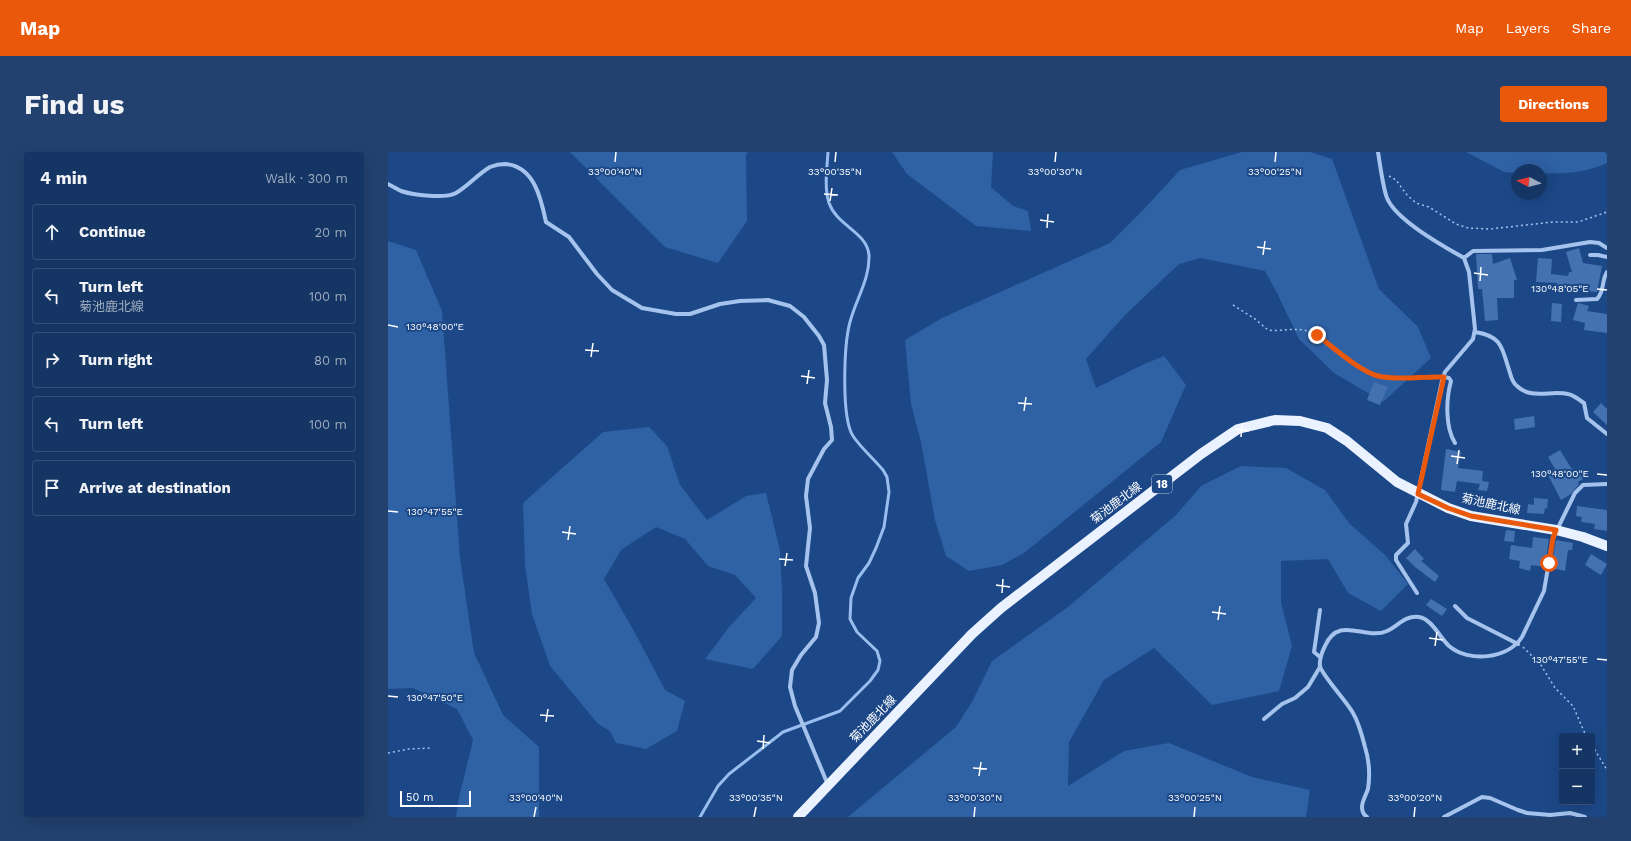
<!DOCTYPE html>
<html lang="en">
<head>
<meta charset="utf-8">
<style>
	body { margin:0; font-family:"Work Sans","Noto Sans JP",sans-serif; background:#22416e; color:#f1f3f6 }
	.controls { position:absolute; right:12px; bottom:12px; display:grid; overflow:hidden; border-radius:4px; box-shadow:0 4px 16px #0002 }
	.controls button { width:36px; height:36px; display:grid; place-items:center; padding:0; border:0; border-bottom:1px solid #345079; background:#153665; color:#f1f3f6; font:20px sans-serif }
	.compass { position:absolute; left:1123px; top:12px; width:36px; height:36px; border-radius:50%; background:#153665; box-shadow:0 4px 16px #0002; rotate:277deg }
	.scale { position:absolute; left:12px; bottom:10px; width:71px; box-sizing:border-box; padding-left:4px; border:2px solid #fff; border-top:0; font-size:11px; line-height:14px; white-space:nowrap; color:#fff; -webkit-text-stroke:3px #1c4887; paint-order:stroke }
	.stop { position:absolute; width:12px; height:12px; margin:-9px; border:3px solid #ea580c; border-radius:50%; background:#fff }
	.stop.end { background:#ea580c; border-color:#fff; box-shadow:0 1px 4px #0008 }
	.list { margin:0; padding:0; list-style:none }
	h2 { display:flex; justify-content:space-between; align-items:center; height:52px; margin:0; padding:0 16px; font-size:17px }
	h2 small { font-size:13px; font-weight:400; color:#9dabbf }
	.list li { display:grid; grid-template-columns:26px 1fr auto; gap:12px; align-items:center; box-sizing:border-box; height:56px; margin:0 8px 8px; padding:0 8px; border:1px solid #345079; border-radius:4px }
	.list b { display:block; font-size:15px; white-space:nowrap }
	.list p { margin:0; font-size:13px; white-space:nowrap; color:#9dabbf }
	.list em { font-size:13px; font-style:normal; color:#9dabbf }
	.icon { flex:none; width:22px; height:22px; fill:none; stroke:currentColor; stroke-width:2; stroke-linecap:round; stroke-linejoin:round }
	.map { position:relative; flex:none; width:1219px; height:665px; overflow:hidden; border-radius:4px }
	header { display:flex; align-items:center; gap:24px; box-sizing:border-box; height:56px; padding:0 20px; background:#ea580c; color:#fff }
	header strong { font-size:19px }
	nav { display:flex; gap:22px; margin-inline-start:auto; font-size:14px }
	.intro { display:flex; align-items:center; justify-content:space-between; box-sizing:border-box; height:96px; padding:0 24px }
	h1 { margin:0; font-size:28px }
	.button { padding:10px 18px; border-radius:4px; background:#ea580c; color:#fff; font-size:14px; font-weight:700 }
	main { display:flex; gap:24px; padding:0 24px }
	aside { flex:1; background:#153665; border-radius:4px; box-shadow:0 4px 16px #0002 }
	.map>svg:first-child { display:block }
	.green { fill:#2f61a5 }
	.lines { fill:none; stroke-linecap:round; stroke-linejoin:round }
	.stream { stroke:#98bdee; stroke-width:3 }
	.building { fill:#4471b0 }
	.path { stroke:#a5c3ec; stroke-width:1.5; stroke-dasharray:2 3; stroke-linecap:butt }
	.minor { stroke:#a5c3ec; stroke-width:4 }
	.primary { stroke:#eaf1ff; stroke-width:10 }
	.route { stroke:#ea580c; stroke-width:5 }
	.ticks { fill:none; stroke:#fff; stroke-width:1.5 }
	.labels { text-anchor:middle; stroke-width:4; stroke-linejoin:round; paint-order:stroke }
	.shield { fill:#1c4887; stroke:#bbc8db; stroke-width:1 }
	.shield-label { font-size:11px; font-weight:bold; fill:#fff }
	.street-label { font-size:12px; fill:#fff; stroke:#1c4887 }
	.ticks-label { font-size:10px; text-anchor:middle; fill:#fff; stroke:#1c4887; stroke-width:4; stroke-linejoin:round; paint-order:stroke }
</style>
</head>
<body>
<header>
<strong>Map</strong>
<nav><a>Map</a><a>Layers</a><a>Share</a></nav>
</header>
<div class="intro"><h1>Find us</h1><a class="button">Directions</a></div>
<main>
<aside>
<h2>4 min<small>Walk · 300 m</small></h2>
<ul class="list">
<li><svg class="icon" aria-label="ahead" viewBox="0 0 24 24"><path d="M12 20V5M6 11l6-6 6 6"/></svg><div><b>Continue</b></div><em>20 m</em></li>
<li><svg class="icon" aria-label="left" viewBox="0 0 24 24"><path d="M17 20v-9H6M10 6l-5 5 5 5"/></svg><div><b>Turn left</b><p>菊池鹿北線</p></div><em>100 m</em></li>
<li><svg class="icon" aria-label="right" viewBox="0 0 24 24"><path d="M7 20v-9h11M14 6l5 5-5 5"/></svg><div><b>Turn right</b></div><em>80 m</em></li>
<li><svg class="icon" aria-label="left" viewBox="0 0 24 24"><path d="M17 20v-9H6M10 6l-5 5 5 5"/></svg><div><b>Turn left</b></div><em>100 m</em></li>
<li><svg class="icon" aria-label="arrive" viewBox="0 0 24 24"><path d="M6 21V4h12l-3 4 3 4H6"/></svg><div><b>Arrive at destination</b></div></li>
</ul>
</aside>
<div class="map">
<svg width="1219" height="665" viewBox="0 0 1219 665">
	<rect width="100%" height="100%" fill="#1c4887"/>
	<path class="green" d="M182,0h178l-2,3 1,66 -29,42 -53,-16z
		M504,0h101l-2,35 22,19 15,5 3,20 -55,-5 -69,-52z
		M854,0h68l22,7 47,130 39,38 13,31 -48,44 -49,-29 -35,-34 -22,-46 -12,-22 -64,-13 -22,6 -54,51 -39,44 10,29 46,-23 22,-9 22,29 -25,57 -137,111 -22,12 -33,6 -23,-15 -11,-36 -14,-78 -10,-38 -6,-64 37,-22 168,-75 34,-34 36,-39z
		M1078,0h141v11c-21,10 -43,11 -66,10v-3h-24v3l-13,-1z
		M0,89l28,9 26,61 18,247 14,95 29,62 36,32v70h-83l2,-15 15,-62 -16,-31 -44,-21 -25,1z
		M261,275l18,19 13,39 27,35 39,-24 20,-3 14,57 2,40v46l-29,33 -48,-10 25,-33 26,-28 -21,-23 -27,-9 -23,-27 -29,-12 -35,23 -17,29 30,52 31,59 20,11 -8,30 -31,18 -30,-6 -6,-12 -12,-7 -48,-58 -18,-52 -7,-49 -2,-62 80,-71z
		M853,314l45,2 39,22 24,33 37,33 22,28 -27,27 -33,-18 -20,-34 -47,2v41l11,44 -13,45 -67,14 -58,-57 -50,32 -35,62 -1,44 56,-35 45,-8 83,34 58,13 -4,27h-458l108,-90 16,-25 20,-41 76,-54 108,-92 25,-29z"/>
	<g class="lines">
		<path class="stream" d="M312,665l18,-31 11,-12 54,-42 57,-21 30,-30 8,-11 2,-9 -3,-10 -20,-19 -7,-13 1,-21 7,-20 11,-15 7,-15 8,-21 5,-35 -2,-15 -4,-7c-9,-11 -22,-22 -30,-34 -12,-19 -9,-92 -3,-114 6,-23 20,-43 19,-67 -2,-23 -32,-29 -40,-52 -5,-16 -2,-34 -1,-51"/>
	</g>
	<path class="building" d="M1191,96l4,15 19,3 -5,26 -40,-4v-5l-21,-1 2,-24 14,1 -1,15 17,2 1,-4h3l-6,-20z
		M1088,102h16l1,10 17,-6 7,22h-3v18h-17l1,22 -13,1 -3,-32h-4z
		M1164,151l10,1 -1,18 -10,-1z
		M1190,151l11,3 -2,5 20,3v19l-23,-3 1,-7 -12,-3z
		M986,230l14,5 -8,18 -13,-5z
		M1213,251l6,6v16l-14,-13z
		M1146,264l1,11 -20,3 -1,-11z
		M1058,297l15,3 -3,16 25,3 -1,10 7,1 -2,9 -9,-1 2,-6 -23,-3 -2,11 -14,-2z
		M1172,298l13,21 3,-2 7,10 -5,3 1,2 -8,10 -10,6 -14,-27 8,-4 -7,-12z
		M1146,346l14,1 -1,10 -2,-1 -1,6 -17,-1 1,-9 6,1z
		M1189,354l30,4v21l-13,-2 1,-5 -14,-2 1,-5 -6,-1z
		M1118,378l9,1 -1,11 -10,-1z
		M1145,385l16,2 -4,28 -14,-2 -1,6 -11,-3 1,-7 -11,-2 2,-14 21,3z
		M1168,388l17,3 -1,7h-4l-3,21 -14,-3z
		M1027,397l9,10 -3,2 18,15 -4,6 -20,-15 -9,-9z
		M1203,402l16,10 -6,11 -16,-10z
		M1043,447l16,10 -5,7 -16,-11z"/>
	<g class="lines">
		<path class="path" d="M1001,24l7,4 11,15 9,8 13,4 27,17 12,4 22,1 63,-7h25l29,-10
			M845,153l22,14 13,11c13,2 26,-3 40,1 26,9 42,37 69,45 19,5 39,0 59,0
			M1135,495l18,18 14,23 18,18 13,30
			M1204,593l15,25
			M0,601l21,-4 23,-1"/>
		<path class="minor" d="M990,0c2,12 5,36 9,46 9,22 56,48 77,60l5,14 6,57 -2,10 -28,33 -3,9 -26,121 -10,22 2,19 -12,12v5l21,33
			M0,32c4,2 9,5 13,7 12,4 44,8 55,2 12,-7 22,-19 34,-26 5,-2 10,-3 15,-3 29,2 36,34 41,58l23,15 28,37 15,16 30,18 34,6h14l30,-10 20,-3 28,-1 22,6 14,11 15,19 5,9 3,35 -2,23 6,24 1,13 -8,9 -16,30 -2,17 4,32 -4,38 9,27 4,30 -3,14 -15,18 -9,15 -2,17 5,19 33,79
			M1202,103h8l9,2
			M1076,106l9,-7 69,-1 48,-8 9,1 8,5
			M1188,148l21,-1c8,-8 4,-18 10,-27
			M1087,180c28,4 27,17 35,41 1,4 3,10 7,13 14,14 34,4 51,8 6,1 11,6 16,9l3,15 20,16
			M1056,225l5,1 2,3c-5,18 -6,46 4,62
			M1067,454l12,12 51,26
			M932,458l-6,42 6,5
			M876,567l18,-15 13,-6 13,-11 12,-20
			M979,665c-3,-2 -5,-6 -5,-10 0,-6 4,-12 6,-18 2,-13 1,-29 -3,-42 -3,-12 -6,-24 -12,-34 -5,-10 -32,-39 -33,-47 -1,-7 2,-14 5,-20 14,-32 40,-5 62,-15 11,-5 18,-16 32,-14 13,2 21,21 30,29 20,17 59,13 73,-9l22,-46 9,-53 22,-45 8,-8 24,-1
			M1056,665l38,-20 8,1 28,12 9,3 23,2 20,-2 15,4"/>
		<path class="primary" d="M410,665l174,-183 29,-26 200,-154 37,-25 37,-9 25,1 27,7 20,13 50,41 51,26 23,8 85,14 27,7 24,9"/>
	</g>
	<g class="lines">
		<path class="route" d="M929,183c16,12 42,36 61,41 22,5 44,0 66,1l-26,117 30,14 23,8 85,14 -3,8 -4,25"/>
	</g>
	<path class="ticks" d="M227,10l1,-10M447,10l1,-10M667,10l1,-10M887,10l1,-10M436,42l14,1M442,49l2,-13M652,68l14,2M659,76l1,-14M869,95l14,2M875,103l2,-14M1086,121l14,2M1092,129l1,-14M1209,137l10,1M0,173l10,2M197,198l14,1M203,205l2,-14M413,224l14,2M419,232l2,-14M630,251l14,1M636,259l2,-14M847,277l14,2M853,285l1,-14M1063,304l14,2M1069,312l2,-14M1209,322l10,1M0,359l10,1M174,380l14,2M180,388l2,-14M391,407l14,1M397,414l2,-13M608,433l14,2M614,441l1,-14M824,460l14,2M830,468l2,-14M1041,486l14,2M1047,494l2,-14M1209,507l10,1M0,544l10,1M152,563l14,1M158,570l2,-13M369,589l13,2M375,597l1,-14M585,616l14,1M591,624l2,-14M146,665l2,-10M366,665l2,-10M586,665l1,-10M806,665l1,-10M1026,665l1,-10"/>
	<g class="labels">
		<rect class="shield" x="764" y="323" width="20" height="18" rx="3"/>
		<g class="shield-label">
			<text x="774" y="336">18</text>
		</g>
		<g class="street-label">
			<text transform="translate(728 351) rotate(-37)" y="4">菊池鹿北線</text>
			<text transform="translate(1103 352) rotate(12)" y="4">菊池鹿北線</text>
			<text transform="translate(485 567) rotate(-46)" y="4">菊池鹿北線</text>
		</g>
	</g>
	<g class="ticks-label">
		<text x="227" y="23">33°00'40"N</text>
		<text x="447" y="23">33°00'35"N</text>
		<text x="667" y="23">33°00'30"N</text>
		<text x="887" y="23">33°00'25"N</text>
		<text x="1172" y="140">130°48'05"E</text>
		<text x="47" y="178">130°48'00"E</text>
		<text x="1172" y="325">130°48'00"E</text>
		<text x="47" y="363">130°47'55"E</text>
		<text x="1172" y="511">130°47'55"E</text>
		<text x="47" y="549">130°47'50"E</text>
		<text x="148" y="649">33°00'40"N</text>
		<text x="368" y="649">33°00'35"N</text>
		<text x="587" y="649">33°00'30"N</text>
		<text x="807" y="649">33°00'25"N</text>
		<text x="1027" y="649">33°00'20"N</text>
	</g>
</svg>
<div class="controls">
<button>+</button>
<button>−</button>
</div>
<svg class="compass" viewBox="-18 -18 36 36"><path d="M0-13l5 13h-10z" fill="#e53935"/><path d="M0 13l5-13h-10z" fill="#9dabbf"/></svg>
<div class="scale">50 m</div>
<div class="stop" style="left:1161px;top:411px"></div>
<div class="stop end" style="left:929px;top:183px"></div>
</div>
</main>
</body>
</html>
